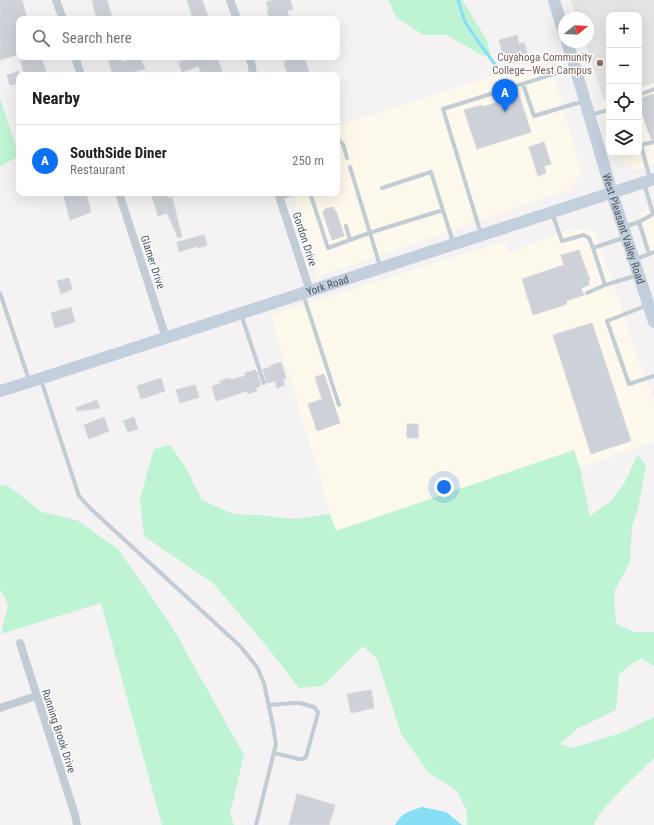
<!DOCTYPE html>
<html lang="en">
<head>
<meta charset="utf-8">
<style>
	body { margin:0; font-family:"Roboto Condensed",sans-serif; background:#f6f6f6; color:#222 }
	.controls { position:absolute; right:12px; top:12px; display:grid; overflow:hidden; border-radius:8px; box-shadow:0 4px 16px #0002 }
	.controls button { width:36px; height:36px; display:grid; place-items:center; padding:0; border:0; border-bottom:1px solid #e0e0e0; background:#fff; color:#222; font:20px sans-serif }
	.compass { position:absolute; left:558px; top:12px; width:36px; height:36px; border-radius:50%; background:#fff; box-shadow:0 4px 16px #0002; rotate:72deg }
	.you { position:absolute; left:444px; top:487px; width:14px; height:14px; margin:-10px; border:3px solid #fff; border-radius:50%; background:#1a73e8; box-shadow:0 0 0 6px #1a73e833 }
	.badge { display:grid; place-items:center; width:26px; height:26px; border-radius:50%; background:#0a71f7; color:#fff; font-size:13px; font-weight:700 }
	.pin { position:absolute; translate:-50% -33px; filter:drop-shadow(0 1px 2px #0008) }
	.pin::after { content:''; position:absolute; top:21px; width:14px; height:12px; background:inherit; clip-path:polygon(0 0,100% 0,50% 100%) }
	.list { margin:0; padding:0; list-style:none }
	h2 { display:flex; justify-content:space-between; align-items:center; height:52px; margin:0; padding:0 16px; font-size:17px }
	h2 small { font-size:13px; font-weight:400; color:#767676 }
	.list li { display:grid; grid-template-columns:26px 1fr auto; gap:12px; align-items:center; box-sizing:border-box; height:72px; padding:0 16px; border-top:1px solid #e0e0e0 }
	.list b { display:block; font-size:15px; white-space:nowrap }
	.list p { margin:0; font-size:13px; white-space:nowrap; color:#767676 }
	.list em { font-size:13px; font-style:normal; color:#767676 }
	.icon { flex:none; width:22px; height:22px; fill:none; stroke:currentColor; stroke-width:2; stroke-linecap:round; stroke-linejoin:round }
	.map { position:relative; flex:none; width:654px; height:825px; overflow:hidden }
	.search { position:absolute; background:#fff; box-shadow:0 4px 16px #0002; left:16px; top:16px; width:324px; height:44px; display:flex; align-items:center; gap:10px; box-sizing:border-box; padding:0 14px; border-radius:8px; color:#767676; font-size:15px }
	.panel { position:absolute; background:#fff; box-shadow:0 4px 16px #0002; left:16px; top:72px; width:324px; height:124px; border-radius:8px }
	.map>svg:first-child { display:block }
	.commercial { fill:#fef9ec }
	.education { fill:#e5e3e4 }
	.green { fill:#bef4d3 }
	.water { fill:#88def5 }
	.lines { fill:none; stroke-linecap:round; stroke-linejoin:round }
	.stream { stroke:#88def5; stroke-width:3 }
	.building { fill:#ced1d8; stroke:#d6d8de }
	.lane { stroke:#c2ccd4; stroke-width:4 }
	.street { stroke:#c2ccd4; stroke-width:8 }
	.secondary { stroke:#c3cfdc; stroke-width:12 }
	.education-dot { fill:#8d6e63; stroke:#fff; stroke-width:1.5 }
	.labels { text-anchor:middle; stroke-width:3; stroke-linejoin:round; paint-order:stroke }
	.education-label { font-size:11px; fill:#785e54; stroke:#fff; text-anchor:end }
	.street-label { font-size:11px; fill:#485562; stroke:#fff }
</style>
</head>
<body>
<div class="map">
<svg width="654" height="825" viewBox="0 0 654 825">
	<rect width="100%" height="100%" fill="#f4f2f2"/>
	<path class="commercial" d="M549,58l31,109 -1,10 -11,13 -251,87 -23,-84h43v-67z
		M654,83v81l-18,6 -16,-7 -5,-10h24v-65z
		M609,99v43l-10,-38 5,-4z
		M654,208v54l-14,-49z
		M584,228l10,5 3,5 57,166v37l-74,27 -6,-18 -238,81 -65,-216 234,-74 4,12 58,-22z"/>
	<path class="education" d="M571,0h83v83l-15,5v-73h-30v84l-5,1 -19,-58h3v-24h-11z"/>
	<path class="green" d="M388,0h74l25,40 4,16 -10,-1 -34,-20h-23l-27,-17z
		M0,98l19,58 -19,11z
		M170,445l15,21 17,34 31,14 26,1 35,4 36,-5 6,17 238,-81 6,18 10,48 19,-13 15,-19 14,-30 8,12 -8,42 -6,18 -2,36 -16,30 2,32 19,8h19v35l-12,-9 -9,5 -14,11 -3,36 -39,19 -17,15 13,4 48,-15 33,-16v41l-31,30 -24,26 -5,11h-127v-14l-11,-21 -28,-18 -27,-38 -24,-75 -14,-13 -40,40 -24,2 -31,-40 -55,-65 -69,-47 -4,-37 14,-50z
		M7,485l35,27 35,8 41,29 53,76 73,130 -14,59 4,11h-72l-61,-222 -100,31 7,-29 -8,-16v-103z"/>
	<path class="water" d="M422,807l24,5 16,13h-67c6,-12 15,-14 27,-18z"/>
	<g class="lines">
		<path class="stream" d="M458,0l7,22 12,18 22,30"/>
	</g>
	<path class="building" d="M0,0h22l5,19h-8v35l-19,6z
		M92,0h15l5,17 -8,2h-7z
		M187,0h15l7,19h-16z
		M273,0h17l3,9 -6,2 3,8h-20l-3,-8h2l-3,-9z
		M517,35l2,9 5,-1 5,15 -21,6 -4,-13 -2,1 -3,-12z
		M20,57h21l6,18h-23z
		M108,57h13l2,5 17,-5 5,12 -23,6h-9z
		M195,57h22l6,18h-22l-2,-9 -17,6 -3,-10z
		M284,57h20l6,18h-22l-4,-12h2z
		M19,71v12l-9,2 -3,-10z
		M653,94l1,4v41h-3l-12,-35v-5z
		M519,95l12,37 -54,17 -13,-39 19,-5v2z
		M544,142l7,22 -7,2 2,7 -8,3 -9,-29z
		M63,193h23l5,19 -21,8z
		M160,193h5l3,5 4,-1 10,40 -4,1 -11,-25 -9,3 -6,-20z
		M333,207l2,4h1l8,25 -12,4 -9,-27 2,-4z
		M204,235l3,10 -9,3 -1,-2 -18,6 -2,-10z
		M579,250l11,30h-2l1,5 -8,3 3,7 -18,6 1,3 -34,11 -11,-36 42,-14 -3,-10z
		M69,278l3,11 -11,5 -4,-13z
		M71,307l4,15 -20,6 -4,-15z
		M592,323l39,118 -40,13 -38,-119z
		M281,362l5,16 -3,2 2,5 -8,3 -2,-7 -8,2 -4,-14 8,-2v-2z
		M255,370l1,2h1l4,13 -5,3 1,3 -9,3 -1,-3 -31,10 -4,-15 8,-2v-3l10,-3 1,2 14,-4v-3z
		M324,374l16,49 -23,8 -9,-27 14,-5 -7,-22z
		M161,378l4,13 -24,8 -4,-13z
		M195,385l4,12 -19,6 -4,-13z
		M97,400l3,8 -23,3 -1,-3z
		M104,417l5,14 -20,8 -5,-14z
		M134,417l4,12 -10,3 -5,-11z
		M407,424h11v14h-11z
		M371,690l3,18 -23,5 -4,-19z
		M297,794l38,11 -6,20h-40z"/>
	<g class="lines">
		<path class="lane" d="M523,84l11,32 50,-15
			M639,95l15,-6
			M590,115l19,-5
			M337,139l6,5 4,14
			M639,145l15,-3
			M641,145l9,34
			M350,167l30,99
			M644,183l9,31h1
			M382,188l49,-16 22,70
			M310,193l18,55 41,-15 74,-23
			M280,198l14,-5
			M552,213l10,28 22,-6 5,3 4,10
			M639,222l10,32
			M346,226l4,14
			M624,227l15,-5 14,-8
			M481,234l-38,-125 130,-41
			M626,237l-33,11 12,37 33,-10
			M636,259l18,-7
			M0,293l29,87
			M587,293l18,-8
			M303,294l36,111
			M648,305l-41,16 22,63 25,-8
			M241,314l23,69
			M41,380l38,116 11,12 150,138 17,21 7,16 9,43 3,18 -20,81
			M269,705l24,-2h7l14,4 4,5 -1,5 -11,40 -3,2h-4l-25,-6"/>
		<path class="street" d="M56,0l7,19
			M230,0l7,19
			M75,57l6,18
			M249,57l3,9 1,9
			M119,193l47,145
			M278,193l32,98
			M20,643l55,172 2,10
			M0,708l36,-12"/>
		<g class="secondary">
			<path d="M554,0l10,34"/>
			<path id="s1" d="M567,42l8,25 37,126 42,129"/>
			<path id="s2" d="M0,391l39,-12 615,-200"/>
		</g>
	</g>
	<circle class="education-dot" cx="600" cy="63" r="4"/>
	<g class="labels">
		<g class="education-label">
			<text x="592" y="61">Cuyahoga Community<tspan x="592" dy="13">College—West Campus</tspan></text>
		</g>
		<g class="street-label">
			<text dy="4" stroke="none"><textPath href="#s1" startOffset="195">West Pleasant Valley Road</textPath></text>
			<text transform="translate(305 239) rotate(72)" y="4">Gordon Drive</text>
			<text transform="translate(153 262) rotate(72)" y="4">Glamer Drive</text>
			<text dy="4" stroke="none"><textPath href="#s2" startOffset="344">York Road</textPath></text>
			<text transform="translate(59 731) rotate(72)" y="4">Running Brook Drive</text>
		</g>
	</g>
</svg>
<div class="controls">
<button>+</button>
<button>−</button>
<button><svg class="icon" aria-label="locate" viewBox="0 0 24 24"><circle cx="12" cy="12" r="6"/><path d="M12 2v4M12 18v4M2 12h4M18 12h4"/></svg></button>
<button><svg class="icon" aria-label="layers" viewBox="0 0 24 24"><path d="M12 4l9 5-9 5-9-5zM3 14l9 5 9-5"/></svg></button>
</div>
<svg class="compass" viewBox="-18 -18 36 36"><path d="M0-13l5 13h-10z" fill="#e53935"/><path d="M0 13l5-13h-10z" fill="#767676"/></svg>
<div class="you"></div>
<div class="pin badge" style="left:505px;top:112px">A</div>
<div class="search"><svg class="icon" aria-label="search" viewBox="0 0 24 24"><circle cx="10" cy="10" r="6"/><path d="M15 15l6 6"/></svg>Search here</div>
<section class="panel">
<h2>Nearby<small></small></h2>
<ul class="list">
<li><span class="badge">A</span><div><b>SouthSide Diner</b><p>Restaurant</p></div><em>250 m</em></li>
</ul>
</section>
</div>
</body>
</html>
